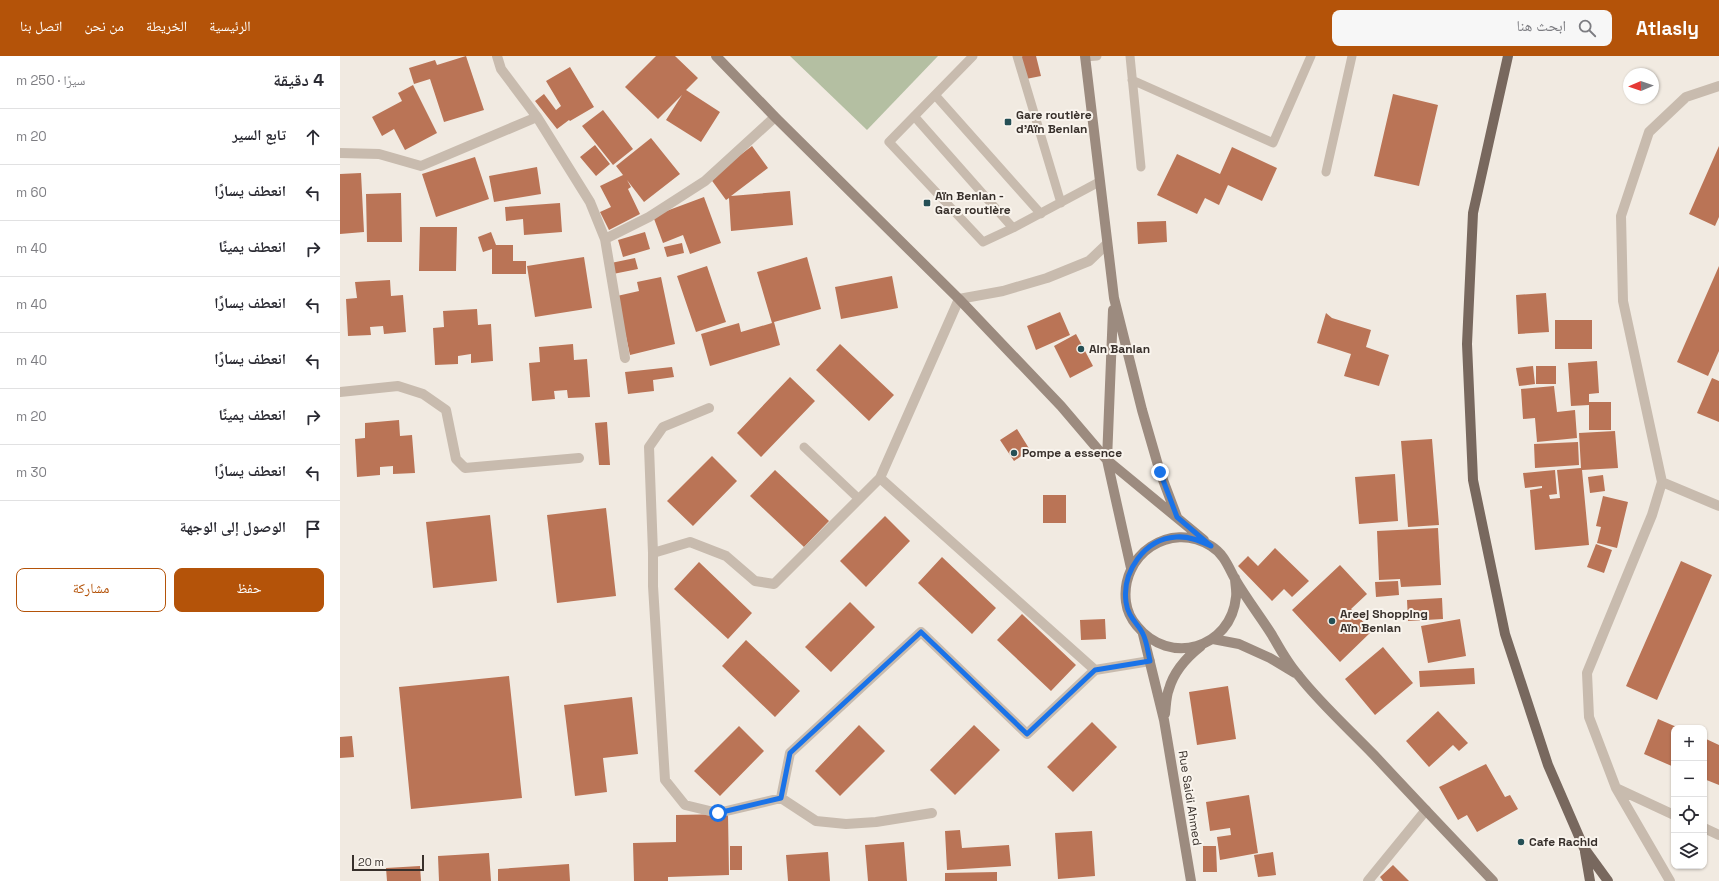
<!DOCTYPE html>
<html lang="ar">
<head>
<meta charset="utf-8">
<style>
	body { margin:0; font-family:"Space Grotesk","Noto Naskh Arabic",sans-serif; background:#f7f7f7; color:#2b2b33; direction:rtl }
	.controls { position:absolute; right:12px; bottom:12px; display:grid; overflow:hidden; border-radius:8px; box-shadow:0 1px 3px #0004 }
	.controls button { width:36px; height:36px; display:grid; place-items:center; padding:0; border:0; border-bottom:1px solid #e1e1e2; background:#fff; color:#2b2b33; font:20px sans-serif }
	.compass { position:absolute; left:1283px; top:12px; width:36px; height:36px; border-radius:50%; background:#fff; box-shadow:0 1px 3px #0004; rotate:268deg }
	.scale { position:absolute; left:12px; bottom:10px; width:72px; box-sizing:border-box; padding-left:4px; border:2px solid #38302b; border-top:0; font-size:11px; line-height:14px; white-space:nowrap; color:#38302b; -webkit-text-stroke:3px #f9f4ed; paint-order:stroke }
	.stop { position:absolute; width:12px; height:12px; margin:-9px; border:3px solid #1a73e8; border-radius:50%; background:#fff }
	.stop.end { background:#1a73e8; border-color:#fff; box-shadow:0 1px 4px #0008 }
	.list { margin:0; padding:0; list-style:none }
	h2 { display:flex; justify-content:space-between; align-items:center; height:52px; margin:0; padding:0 16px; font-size:17px }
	h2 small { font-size:13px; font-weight:400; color:#7c7c81 }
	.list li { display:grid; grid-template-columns:26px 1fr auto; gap:12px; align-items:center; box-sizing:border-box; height:56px; padding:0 16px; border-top:1px solid #e1e1e2 }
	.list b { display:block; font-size:15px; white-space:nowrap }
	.list em { font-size:13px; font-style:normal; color:#7c7c81 }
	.actions { display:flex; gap:8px; padding:12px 16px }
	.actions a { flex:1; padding:9px 0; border:1px solid #b45309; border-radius:8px; text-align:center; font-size:14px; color:#b45309 }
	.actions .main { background:#b45309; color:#fff }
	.icon { flex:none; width:22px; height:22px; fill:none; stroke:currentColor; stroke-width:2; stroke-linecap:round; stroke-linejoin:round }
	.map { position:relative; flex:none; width:1379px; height:825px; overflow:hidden; direction:ltr }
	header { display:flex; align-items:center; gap:24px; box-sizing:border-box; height:56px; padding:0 20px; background:#b45309; color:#fff }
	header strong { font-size:19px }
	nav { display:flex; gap:22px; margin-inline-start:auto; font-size:14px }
	.search { width:280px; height:36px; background:#f7f7f7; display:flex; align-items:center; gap:10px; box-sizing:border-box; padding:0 14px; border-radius:8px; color:#7c7c81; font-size:15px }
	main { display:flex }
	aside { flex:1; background:#fff }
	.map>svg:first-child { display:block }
	.green { fill:#b4bfa2 }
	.building { fill:#ba7456 }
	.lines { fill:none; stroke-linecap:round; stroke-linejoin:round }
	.lane { stroke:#c8bbae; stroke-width:9 }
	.street { stroke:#c8bbae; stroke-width:10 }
	.secondary { stroke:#9c8b7f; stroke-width:10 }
	.primary { stroke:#78685e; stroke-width:10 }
	.route { stroke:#1a73e8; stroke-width:5 }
	.poi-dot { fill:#254f55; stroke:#f9f4ed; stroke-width:1.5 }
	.labels { text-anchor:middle; stroke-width:4; stroke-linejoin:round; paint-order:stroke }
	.poi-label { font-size:12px; font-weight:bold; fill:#38302b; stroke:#f9f4ed; text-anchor:start }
	.street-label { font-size:12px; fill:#38302b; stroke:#f9f4ed }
</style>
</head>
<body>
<header>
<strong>Atlasly</strong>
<div class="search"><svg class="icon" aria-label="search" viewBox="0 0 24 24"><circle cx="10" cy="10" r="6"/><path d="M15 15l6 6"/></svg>ابحث هنا</div>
<nav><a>الرئيسية</a><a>الخريطة</a><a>من نحن</a><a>اتصل بنا</a></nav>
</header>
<main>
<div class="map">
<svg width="1379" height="825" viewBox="0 0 1379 825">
	<rect width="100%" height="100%" fill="#f1eae1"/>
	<path class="green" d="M450,0h148l-71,74z"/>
	<path class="building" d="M126,0l18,54 -40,12 -14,-43 -16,5 -5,-16 26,-8 2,5z
		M316,0h19l23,22 -12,12 34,22 -19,30 -35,-22 16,-25 -24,24 -33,-32z
		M683,0h13l5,20 -15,3 -6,-22z
		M230,11l24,40 -24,14 -1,-1 -12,9 -22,-28 9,-7 12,16 5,-4 -15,-25z
		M73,29l24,48 -32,17 -11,-21 -12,7 -10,-19 30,-16 -4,-8z
		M1053,38l45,11 -19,81 -45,-10z
		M263,54l30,39 -20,16 -31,-39z
		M311,82l29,36 -36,28 -17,-22 4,7 -3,2 12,25 -31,16 -9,-18 11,-5 -11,-21 23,-11 -7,-9z
		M255,89l15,19 -14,12 -16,-19z
		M412,90l16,22 -37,28 59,-5 3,34 -62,6 -2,-33 -3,2 -16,-22z
		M1379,90v71l-4,9 -26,-12z
		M892,91l45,21 -15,33 -34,-16 -9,20 -14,-7 -8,16 -40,-19 20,-41 43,20z
		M135,101l14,42 -53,18 -14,-43z
		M197,111l4,27 -47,8 -5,-26z
		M21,117l3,59 -24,2v-60z
		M61,137l1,49h-35l-1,-48z
		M364,141l17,46 -31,11 -7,-19 -20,8 -10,-27z
		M220,147l2,29 -38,3 -1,-16 -17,2 -1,-14z
		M826,165l1,21 -29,2 -1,-22z
		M80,171h37l-1,44h-37z
		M151,176l5,13h17v16h13v13h-34v-25l-9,3 -5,-15z
		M305,176l5,17 -27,8 -5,-17z
		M342,187l2,10 -17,4 -3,-10z
		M244,201l8,51 -57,9 -8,-51z
		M467,201l14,52 -47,13 6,23 -70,21 -9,-32 38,-11 2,9 31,-9 -15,-51z
		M295,202l3,11 -25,5 -2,-11z
		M367,210l19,56 -30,10 -19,-56z
		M1379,210v85l-11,25 -31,-14z
		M552,220l6,32 -57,11 -6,-32z
		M321,221l14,67 -45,11 -13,-59 22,-5 -2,-9z
		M50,224l1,16 12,-1 3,37 -22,2 -1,-8 -13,1 1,8 -23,1 -2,-37 11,-1 -2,-16z
		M1206,237l3,39 -31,2 -2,-39z
		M137,253l1,16 13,-1 2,37 -22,2v-9l-13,2v8l-23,1 -2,-37 11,-1 -1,-16z
		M720,256l10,23 -34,15 -9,-24z
		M986,257l6,5 39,12 -5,17 23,8 -10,31 -35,-10 7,-22 -34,-11z
		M1215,264h37v29h-37z
		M736,278l17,32 -23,12 -16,-32z
		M233,288l1,16 13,-1 3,38 -22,1 -1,-8 -13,1 1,8 -23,2 -3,-38 11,-1 -1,-15z
		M500,288l54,51 -25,26 -53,-51z
		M1257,305l2,32 -10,1v8h22v28h-22v-25l-18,1 -3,-43z
		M1193,310l2,18 -16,2 -3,-18z
		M1196,310h20v18h-20z
		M332,311l2,10 -21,3 1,11 -26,3 -3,-22z
		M450,321l25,24 -54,56 -24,-24z
		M1372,322l7,3v41l-22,-9z
		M1214,330l3,26 18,-2 2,28 -40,4 -2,-24 -12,1 -2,-30z
		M59,364l1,16 12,-1 3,38 -22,1v-8l-13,1v8l-23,2 -2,-38 10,-1v-15z
		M267,366l3,43h-11l-4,-42z
		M677,373l13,21 -16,11 -14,-21z
		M1275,375l3,37 -36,2 7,75 -54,5 -5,-60 12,-2v-2l-17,2 -2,-15 32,-3 2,24 -8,1 1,4 10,-1 -3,-28 24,-2 -2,-35z
		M1092,383l7,86 -31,2 -7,-86z
		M1238,386l1,23 -44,3 -1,-24z
		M372,400l25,25 -44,45 -26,-25z
		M435,414l54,51 -25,26 -54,-51z
		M1055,418l3,47 -39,3 -4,-47z
		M1263,419l2,16 -15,2 -2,-16z
		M703,439h23v28h-23z
		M1263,440l25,6 -11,46 -20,-5 4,-16 -5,-1z
		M266,452l10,88 -59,7 -10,-88z
		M150,459l7,66 -64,7 -7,-66z
		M545,460l25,25 -44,46 -26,-26z
		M1098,472l3,57 -40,2 -1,-8 -21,1 -2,-49z
		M1256,488l16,6 -8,23 -17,-6z
		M935,492l34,33 -17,16 -8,-8 -12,12 -34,-35 10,-10 10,10z
		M602,501l54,51 -24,26 -54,-51z
		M1341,505l31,14 -55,125 -31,-14z
		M359,506l53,51 -24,26 -54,-50z
		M1000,509l27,29 -16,15 21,22 -32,31 -48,-52z
		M1058,525l1,14 -23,2 -1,-15z
		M1102,542l1,21 -35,2 -1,-21z
		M510,546l25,25 -44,45 -26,-25z
		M682,558l54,51 -25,26 -54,-51z
		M765,563l1,20 -25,1 -1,-20z
		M1120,563l6,37 -38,7 -7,-37z
		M406,584l54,51 -25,26 -53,-51z
		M1043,591l30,36 -38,32 -30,-36z
		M1134,612l1,16 -55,3 -1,-16z
		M169,620l13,122 -111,11 -12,-122z
		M888,630l8,53 -39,6 -8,-53z
		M292,641l6,57 -35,4 4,34 -32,4 -11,-91z
		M1098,655l30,32 -9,8 -6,-6 -24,22 -23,-26z
		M1318,663l21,9h-5v39l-30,-13z
		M752,666l25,25 -44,45 -26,-25z
		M519,669l26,26 -45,45 -25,-25z
		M634,669l26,25 -45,45 -25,-25z
		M399,670l25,25 -44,45 -26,-25z
		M12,680l2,21 -14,1v-21z
		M1364,682l15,7v40l-15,-6z
		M1146,708l19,33 5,-2 8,14 -41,23 -10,-17 -9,5 -19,-33z
		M909,739l9,58 -38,7 -3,-23 14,-2 -1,-7 -20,3 -4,-29z
		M388,758l1,61 -61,2v4h-34l-1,-38 43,-1v-27z
		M620,774l2,18 47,-3 2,21 -64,4 -2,-39z
		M752,775l3,45 -37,3 -3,-46z
		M564,786l3,39h-39l-3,-36z
		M390,790h12v24h-12z
		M863,790h13l1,26h-14z
		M488,796l2,29h-42l-2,-26z
		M933,796l3,23 -18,2 -4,-22z
		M149,797l2,28h-52l-1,-25z
		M229,808l1,17h-72v-12z
		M1053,809l16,16h-26l-3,-4z
		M80,810l1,15h-34l-1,-13z
		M657,816v9h-52v-8z"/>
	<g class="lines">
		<path class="lane" d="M633,0l-84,86 94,100 30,-14 86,-46
			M677,0l44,147
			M790,0l11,111
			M745,1l12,-1
			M792,24l141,63 38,-87
			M595,39l106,119
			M574,60l99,112
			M986,116l26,-116
			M464,391l55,52"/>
		<path class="street" d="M157,0l4,13 36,48 53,85 15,37 20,119
			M0,97l39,1 42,12 116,-49
			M265,183l44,-22 56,-36 70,-64
			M0,336l58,-6 25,8 23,16 10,49 9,9 114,-10
			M540,422l79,-179 44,-8 44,-13 42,-17 18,-17
			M1322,426l57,24
			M313,497l-4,-106 14,-20 46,-19
			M1276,732l58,27
			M441,742l-63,15 -33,-8 -20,-25 -12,-194v-33l37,-11 36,14 29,25 19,3 106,-106 215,192 55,-9
			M592,757l-56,9 -30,2 -30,-3 -35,-23 9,-45 131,-121 106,102 68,-64
			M1364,772l15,7
			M1028,825l58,-71
			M1330,825l-54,-93 -27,-71 -2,-44 65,-158 10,-33 -39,-181 -2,-85 28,-84 37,-35 33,-11"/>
		<path class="secondary" d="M376,0l59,61 184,182 102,107 46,54 97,80
			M745,0l29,242 28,112 18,62 17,45
			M773,254l-6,150 24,108
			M895,522c0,6 2,13 1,19 -5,52 -67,69 -99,29 -6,-7 -10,-16 -11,-24 -6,-47 44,-82 85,-56 13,8 17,20 24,33 11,19 25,37 37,56 8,14 16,29 27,41 22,28 50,53 75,79 39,42 79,84 119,126
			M803,578l21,86 27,161
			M873,583l26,5 31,14 25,15
			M825,658c1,-8 1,-18 4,-25 5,-18 18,-32 32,-43"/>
		<path class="primary" d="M1168,0l-35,157 -6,131 6,136 32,154 43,131 36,83 24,33
			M1245,796l5,29"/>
	</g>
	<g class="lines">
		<path class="route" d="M378,757l63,-15 9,-45 131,-121 106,102 68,-64 55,-9c-2,-8 -3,-19 -7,-27 -5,-11 -15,-16 -17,-32 -4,-30 18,-63 50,-65 13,-1 24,4 35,9l-34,-29 -17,-45"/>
	</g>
	<g class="poi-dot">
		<rect x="664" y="62" width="8" height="8" rx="2"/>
		<rect x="583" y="143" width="8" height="8" rx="2"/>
		<circle cx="741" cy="293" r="4"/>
		<circle cx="674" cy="397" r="4"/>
		<circle cx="992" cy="565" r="4"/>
		<circle cx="1181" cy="786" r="4"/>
	</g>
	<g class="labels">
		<g class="poi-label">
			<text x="676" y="63">Gare routière<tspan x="676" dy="14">d'Aïn Benian</tspan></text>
			<text x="595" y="144">Aïn Benian -<tspan x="595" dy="14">Gare routière</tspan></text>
			<text x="749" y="297">Ain Banian</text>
			<text x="682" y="401">Pompe a essence</text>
			<text x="1000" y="562">Areej Shopping<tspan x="1000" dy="14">Aïn Benian</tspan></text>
			<text x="1189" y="790">Cafe Rachid</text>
		</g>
		<g class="street-label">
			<text transform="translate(850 742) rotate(81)" y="4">Rue Saidi Ahmed</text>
		</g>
	</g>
</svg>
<div class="controls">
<button>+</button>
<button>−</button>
<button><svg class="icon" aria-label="locate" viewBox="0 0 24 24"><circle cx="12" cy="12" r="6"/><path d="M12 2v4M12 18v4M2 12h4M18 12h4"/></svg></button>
<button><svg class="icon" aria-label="layers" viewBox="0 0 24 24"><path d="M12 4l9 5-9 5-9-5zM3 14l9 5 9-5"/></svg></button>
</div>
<svg class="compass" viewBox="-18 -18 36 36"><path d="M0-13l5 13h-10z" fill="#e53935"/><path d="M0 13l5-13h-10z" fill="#7c7c81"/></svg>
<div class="scale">20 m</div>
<div class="stop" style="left:378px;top:757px"></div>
<div class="stop end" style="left:820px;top:416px"></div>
</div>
<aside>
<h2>4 دقيقة<small>سيرًا · 250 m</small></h2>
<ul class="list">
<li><svg class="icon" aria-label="ahead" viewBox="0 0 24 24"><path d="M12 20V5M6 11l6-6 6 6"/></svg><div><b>تابع السير</b></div><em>20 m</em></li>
<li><svg class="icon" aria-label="left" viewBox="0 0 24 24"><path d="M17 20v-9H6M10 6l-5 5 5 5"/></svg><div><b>انعطف يسارًا</b></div><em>60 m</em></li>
<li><svg class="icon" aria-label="right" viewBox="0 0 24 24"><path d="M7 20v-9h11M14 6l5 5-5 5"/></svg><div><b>انعطف يمينًا</b></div><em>40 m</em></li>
<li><svg class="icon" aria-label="left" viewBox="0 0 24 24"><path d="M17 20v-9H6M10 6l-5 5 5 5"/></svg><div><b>انعطف يسارًا</b></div><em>40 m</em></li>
<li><svg class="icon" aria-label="left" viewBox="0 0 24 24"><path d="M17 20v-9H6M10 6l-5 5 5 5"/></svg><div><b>انعطف يسارًا</b></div><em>40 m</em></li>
<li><svg class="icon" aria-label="right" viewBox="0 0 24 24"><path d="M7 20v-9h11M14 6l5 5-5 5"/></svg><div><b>انعطف يمينًا</b></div><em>20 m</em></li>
<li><svg class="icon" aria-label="left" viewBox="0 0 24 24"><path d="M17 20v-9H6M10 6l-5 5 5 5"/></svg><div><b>انعطف يسارًا</b></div><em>30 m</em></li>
<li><svg class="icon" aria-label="arrive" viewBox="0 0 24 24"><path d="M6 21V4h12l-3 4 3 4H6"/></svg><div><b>الوصول إلى الوجهة</b></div></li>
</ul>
<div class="actions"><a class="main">حفظ</a><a>مشاركة</a></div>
</aside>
</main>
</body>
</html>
